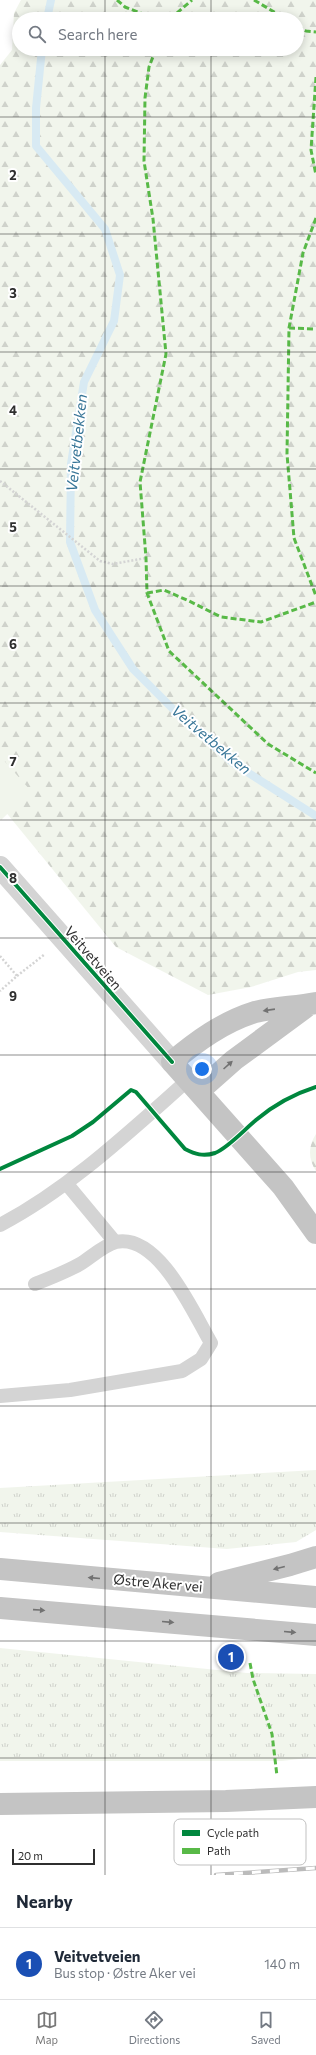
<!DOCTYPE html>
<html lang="en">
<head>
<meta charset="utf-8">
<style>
	body { margin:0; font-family:Commissioner,sans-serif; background:#f6f6f7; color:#1f2937 }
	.scale { position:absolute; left:12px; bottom:10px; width:83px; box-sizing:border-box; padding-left:4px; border:2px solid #2f2f2f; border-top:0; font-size:11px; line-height:14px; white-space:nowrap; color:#2f2f2f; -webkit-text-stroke:3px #fff; paint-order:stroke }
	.you { position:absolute; left:202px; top:1069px; width:14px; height:14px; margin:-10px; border:3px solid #fff; border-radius:50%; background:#1a73e8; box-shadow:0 0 0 6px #1a73e833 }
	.badge { display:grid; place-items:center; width:26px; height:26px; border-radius:50%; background:#787878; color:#fff; font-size:13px; font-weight:700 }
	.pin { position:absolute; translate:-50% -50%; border:2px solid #fff; box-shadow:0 1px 4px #0006 }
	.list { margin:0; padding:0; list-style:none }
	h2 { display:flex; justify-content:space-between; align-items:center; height:52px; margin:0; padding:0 16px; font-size:17px }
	h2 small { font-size:13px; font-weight:400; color:#747a83 }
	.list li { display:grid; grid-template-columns:26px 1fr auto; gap:12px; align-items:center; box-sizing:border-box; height:72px; padding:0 16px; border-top:1px solid #e0e1e3 }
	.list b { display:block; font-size:15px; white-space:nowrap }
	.list p { margin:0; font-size:13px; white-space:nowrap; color:#747a83 }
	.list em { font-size:13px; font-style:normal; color:#747a83 }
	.icon { flex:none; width:22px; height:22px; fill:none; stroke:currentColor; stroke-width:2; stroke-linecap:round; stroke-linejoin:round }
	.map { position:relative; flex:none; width:316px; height:1875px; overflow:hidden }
	.search { position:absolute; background:#fff; box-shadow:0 2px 10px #0003; left:12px; right:12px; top:12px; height:44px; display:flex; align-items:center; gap:10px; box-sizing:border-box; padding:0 14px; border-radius:22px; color:#747a83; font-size:15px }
	.sheet { height:124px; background:#fff }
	nav { display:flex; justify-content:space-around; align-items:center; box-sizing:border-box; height:56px; border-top:1px solid #e0e1e3; background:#fff; font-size:11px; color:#747a83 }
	nav a { display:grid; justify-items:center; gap:2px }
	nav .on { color:#787878 }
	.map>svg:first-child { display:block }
	.grass { fill:url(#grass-tufts) }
	.forest { fill:url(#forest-firs); fill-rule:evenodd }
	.park { fill:#f1f5ec }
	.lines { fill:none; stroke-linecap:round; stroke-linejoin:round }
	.stream { stroke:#d8eaf3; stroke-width:8 }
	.path { stroke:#d4d4d4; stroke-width:2.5; stroke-dasharray:2 2; stroke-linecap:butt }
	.service { stroke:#d4d4d4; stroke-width:14 }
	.tertiary { stroke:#d4d4d4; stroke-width:22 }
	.trunk { stroke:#c4c4c4; stroke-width:22 }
	.rail-casing { stroke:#bbb; stroke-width:4.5 }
	.rail { stroke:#fff; stroke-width:3; stroke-dasharray:9; stroke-linecap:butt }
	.quiet { stroke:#58b947; stroke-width:3; stroke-dasharray:6 3; stroke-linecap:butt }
	.cycleway-casing { stroke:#fff; stroke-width:6 }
	.cycleway { stroke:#00873e; stroke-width:4 }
	.oneway { fill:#727272 }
	.grid { fill:none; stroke:#2f2f2f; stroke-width:1; stroke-opacity:0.55 }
	.labels { text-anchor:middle; stroke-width:4; stroke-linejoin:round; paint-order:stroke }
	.street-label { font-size:14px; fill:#2f2f2f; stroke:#fff }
	.water-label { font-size:15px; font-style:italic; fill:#377597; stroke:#fff }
	.key { fill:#fff; stroke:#c1c1c1; stroke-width:1 }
	.key-label { font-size:11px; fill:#2f2f2f }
	.grid-label { font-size:13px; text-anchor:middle; font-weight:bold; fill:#2f2f2f; stroke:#fff; stroke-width:4; stroke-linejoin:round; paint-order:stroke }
</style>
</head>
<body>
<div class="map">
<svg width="316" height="1875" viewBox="0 0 316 1875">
	<defs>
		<pattern id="grass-tufts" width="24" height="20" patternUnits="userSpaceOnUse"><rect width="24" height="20" fill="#f1f5ec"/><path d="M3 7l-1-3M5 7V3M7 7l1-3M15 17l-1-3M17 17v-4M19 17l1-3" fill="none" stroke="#cfd2cb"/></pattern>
		<pattern id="forest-firs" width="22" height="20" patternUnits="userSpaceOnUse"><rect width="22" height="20" fill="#f1f5ec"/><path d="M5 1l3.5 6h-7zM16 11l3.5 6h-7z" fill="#cfd2cb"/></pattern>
	</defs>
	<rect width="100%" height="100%" fill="#fff"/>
	<path class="grass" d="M316,1470v60l-20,12 -69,7 -227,-17v-44z
		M0,1648l247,25 69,1v83l-34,4h-282z"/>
	<path class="forest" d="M21,0h295v970l-18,2 -47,15 -43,8 -92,-48 -116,-142v-740l12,-15 2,-37zM19,19h278v30h-278z
		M316,1134v37c-8,-12 -8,-25 0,-37z"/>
	<path class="park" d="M0,756l31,35 -30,29 -1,-2z"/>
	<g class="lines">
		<path class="stream" d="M47,19l4,-19
			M42,49l-6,59v38l69,83 15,46 -6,46 -30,61 -13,82 -1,78 25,68 38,59 43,43 57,51 83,53"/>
		<path class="path" d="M0,481l100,80 13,3 33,-6
			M0,956l17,20 -17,15
			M17,976l28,-22"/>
		<path class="service" d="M66,1183l49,59
			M0,1225c70,-37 129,-93 188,-145
			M0,1396l70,-6 112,-19 19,-12 10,-16c-17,-29 -52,-110 -95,-101 -12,3 -26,16 -36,22 -14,8 -30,14 -45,20"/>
		<path class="tertiary" d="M0,867l172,195"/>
		<path class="trunk" d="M316,1003c-20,4 -41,4 -61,9 -32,10 -58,29 -83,50l111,125 33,46
			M199,1091l35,-31 72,-53
			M0,1569l316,28
			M219,1583l71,-18 26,-8
			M0,1608l316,27
			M0,1804l226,-3 90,-4"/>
		<g class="rail-casing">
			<path id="rail" d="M216,1875l100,-7"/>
		</g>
		<use href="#rail" class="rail"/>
		<path class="quiet" d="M117,0l8,7 31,12
			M254,0l32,19
			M170,19l22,-19
			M297,26l9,5 10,1
			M156,49l-7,18 -4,31 -1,63 9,58 13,135 -26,128 6,76 1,35 22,58 99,93 48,29
			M316,77l-5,73 5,25
			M316,218l-13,35 -14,75 -2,126 7,84 22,58
			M289,328l27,1
			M147,593l17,-3 25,11 32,16 40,5 55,-20
			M250,1663l3,16 19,55 5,42"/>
		<g class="cycleway-casing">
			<path id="cycleway" d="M0,867l172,195
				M0,1169l72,-33 21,-14 38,-32 5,2 49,57c10,5 18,8 30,4 13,-5 30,-24 41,-33 18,-15 38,-26 60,-33"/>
		</g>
		<use href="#cycleway" class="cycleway"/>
	</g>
	<defs><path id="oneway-solid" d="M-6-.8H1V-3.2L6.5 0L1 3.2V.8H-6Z"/></defs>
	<g class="oneway">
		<use href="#oneway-solid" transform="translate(269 1010) rotate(172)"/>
		<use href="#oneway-solid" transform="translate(228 1065) rotate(-42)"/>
		<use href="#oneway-solid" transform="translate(279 1568) rotate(166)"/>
		<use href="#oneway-solid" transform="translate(94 1578) rotate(-175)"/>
		<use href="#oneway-solid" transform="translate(39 1610) rotate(4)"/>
		<use href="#oneway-solid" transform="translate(168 1622) rotate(5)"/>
		<use href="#oneway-solid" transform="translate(290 1632) rotate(5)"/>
	</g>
	<path class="grid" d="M105,0v19M211,0v19M105,49v1826M211,49v1826M0,117h316M0,234h316M0,352h316M0,469h316M0,586h316M0,703h316M0,820h316M0,938h316M0,1055h316M0,1172h316M0,1289h316M0,1406h316M0,1523h316M0,1641h316M0,1758h316"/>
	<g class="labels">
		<g class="street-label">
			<text transform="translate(93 958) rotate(49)" y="5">Veitvetveien</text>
			<text transform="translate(158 1583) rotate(5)" y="5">Østre Aker vei</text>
		</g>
		<g class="water-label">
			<text transform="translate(77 443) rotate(-84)" y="5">Veitvetbekken</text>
			<text transform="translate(211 740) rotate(40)" y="5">Veitvetbekken</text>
		</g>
	</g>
	<rect x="174" y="1819" width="132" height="46" rx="6" class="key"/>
	<rect x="182" y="1830" width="18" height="6" fill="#00873e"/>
	<rect x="182" y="1848" width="18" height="6" fill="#58b947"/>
	<g class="key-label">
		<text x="207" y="1837">Cycle path</text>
		<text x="207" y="1855">Path</text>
	</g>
	<g class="grid-label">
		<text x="13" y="180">2</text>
		<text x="13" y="298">3</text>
		<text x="13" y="415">4</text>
		<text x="13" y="532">5</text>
		<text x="13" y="649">6</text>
		<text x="13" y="766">7</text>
		<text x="13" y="883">8</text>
		<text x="13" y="1001">9</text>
	</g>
</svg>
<div class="scale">20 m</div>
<div class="you"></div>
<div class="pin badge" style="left:231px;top:1657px;background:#1a4fb4">1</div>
<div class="search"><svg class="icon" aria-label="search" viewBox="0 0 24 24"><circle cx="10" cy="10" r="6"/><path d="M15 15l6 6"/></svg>Search here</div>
</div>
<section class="sheet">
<h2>Nearby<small></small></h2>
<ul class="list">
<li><span class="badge" style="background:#1a4fb4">1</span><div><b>Veitvetveien</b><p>Bus stop · Østre Aker vei</p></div><em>140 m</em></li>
</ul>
</section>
<nav>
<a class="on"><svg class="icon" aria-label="map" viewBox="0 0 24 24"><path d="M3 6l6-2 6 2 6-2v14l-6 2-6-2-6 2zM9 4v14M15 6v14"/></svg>Map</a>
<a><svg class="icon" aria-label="directions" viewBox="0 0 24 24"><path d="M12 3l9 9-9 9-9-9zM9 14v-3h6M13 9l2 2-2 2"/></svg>Directions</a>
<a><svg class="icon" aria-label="saved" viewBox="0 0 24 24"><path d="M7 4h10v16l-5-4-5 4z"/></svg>Saved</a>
</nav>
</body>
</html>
